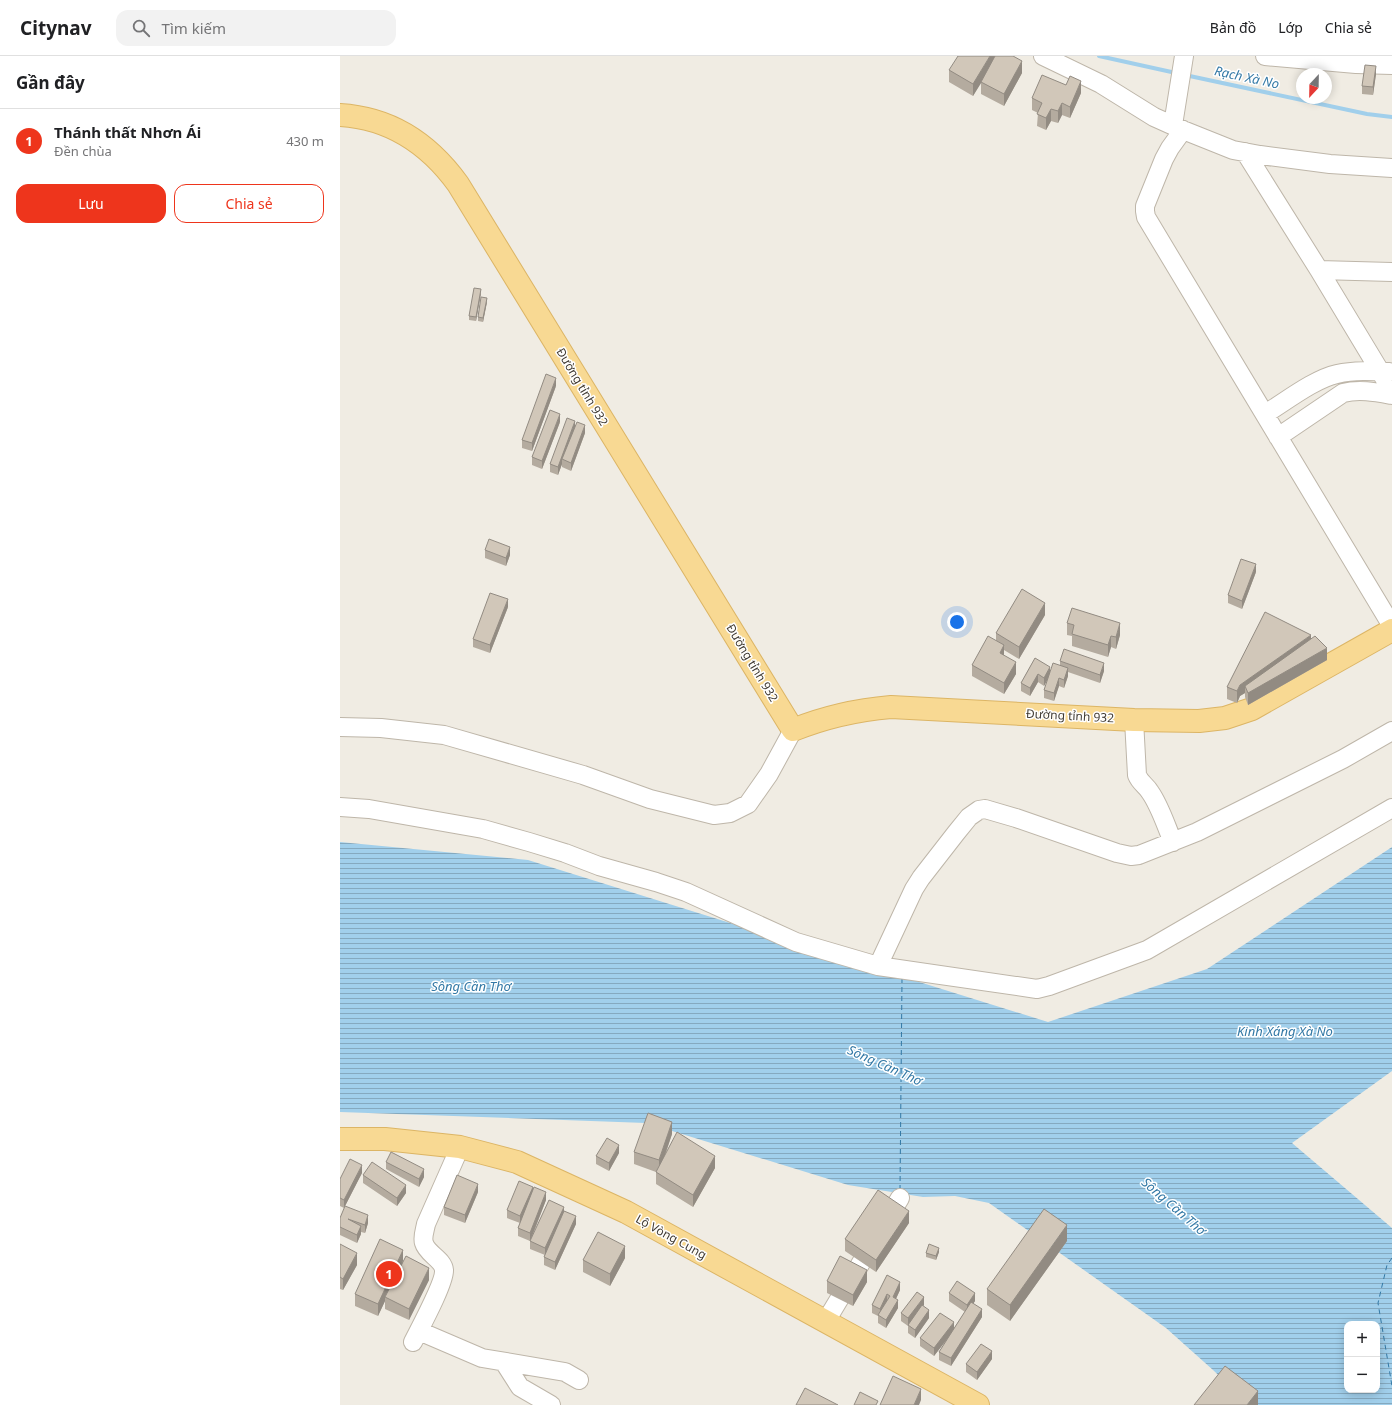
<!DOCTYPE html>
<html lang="vi">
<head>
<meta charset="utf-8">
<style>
	body { margin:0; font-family:"Noto Sans",sans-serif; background:#f2f2f2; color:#202124 }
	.controls { position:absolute; right:12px; bottom:12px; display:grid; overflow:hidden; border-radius:8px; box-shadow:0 2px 10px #0003 }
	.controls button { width:36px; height:36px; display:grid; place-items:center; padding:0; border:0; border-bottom:1px solid #e0e0e0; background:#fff; color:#202124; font:20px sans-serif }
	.compass { position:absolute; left:956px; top:12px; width:36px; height:36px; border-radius:50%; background:#fff; box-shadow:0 2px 10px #0003; rotate:202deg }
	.you { position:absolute; left:617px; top:566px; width:14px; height:14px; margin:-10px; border:3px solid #fff; border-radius:50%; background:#1a73e8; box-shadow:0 0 0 6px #1a73e833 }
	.badge { display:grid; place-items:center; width:26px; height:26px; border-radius:50%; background:#ee351c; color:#fff; font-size:13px; font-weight:700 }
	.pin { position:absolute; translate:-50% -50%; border:2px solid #fff; box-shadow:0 1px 4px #0006 }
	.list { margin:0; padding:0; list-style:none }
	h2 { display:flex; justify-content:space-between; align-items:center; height:52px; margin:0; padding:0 16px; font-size:17px }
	h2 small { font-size:13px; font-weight:400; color:#757577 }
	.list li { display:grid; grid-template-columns:26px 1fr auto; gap:12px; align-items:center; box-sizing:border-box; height:64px; padding:0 16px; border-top:1px solid #e0e0e0 }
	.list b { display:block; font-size:15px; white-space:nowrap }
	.list p { margin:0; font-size:13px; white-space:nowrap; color:#757577 }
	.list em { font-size:13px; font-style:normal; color:#757577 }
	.actions { display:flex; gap:8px; padding:12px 16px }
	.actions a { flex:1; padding:9px 0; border:1px solid #ee351c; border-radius:12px; text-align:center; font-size:14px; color:#ee351c }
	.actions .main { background:#ee351c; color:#fff }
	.icon { flex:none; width:22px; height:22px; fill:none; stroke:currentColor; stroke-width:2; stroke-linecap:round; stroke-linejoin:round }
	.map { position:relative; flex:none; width:1052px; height:1349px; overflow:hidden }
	header { display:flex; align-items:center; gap:24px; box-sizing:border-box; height:56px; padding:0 20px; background:#fff; border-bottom:1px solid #e0e0e0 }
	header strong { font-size:19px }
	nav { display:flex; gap:22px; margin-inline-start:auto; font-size:14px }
	.search { width:280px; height:36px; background:#f2f2f2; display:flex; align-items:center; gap:10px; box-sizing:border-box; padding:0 14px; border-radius:12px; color:#757577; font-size:15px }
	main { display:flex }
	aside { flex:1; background:#fff }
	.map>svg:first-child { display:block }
	.water { fill:url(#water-rules); fill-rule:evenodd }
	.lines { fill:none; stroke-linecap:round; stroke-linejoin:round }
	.stream { stroke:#a1cfeb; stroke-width:4 }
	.ferry { stroke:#3379a6; stroke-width:1; stroke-dasharray:5 4; stroke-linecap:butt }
	.minor-casing { stroke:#beb6a9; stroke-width:20 }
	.major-casing { stroke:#dcb565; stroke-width:24 }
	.minor { stroke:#fff; stroke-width:18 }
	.major { stroke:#f8d993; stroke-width:22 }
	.wall { fill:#b4ab9f }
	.shaded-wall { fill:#928b82 }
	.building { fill:#d1c7b9; stroke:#928b82 }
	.labels { text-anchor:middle; stroke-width:3; stroke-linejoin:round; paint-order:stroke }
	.street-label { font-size:12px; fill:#413b33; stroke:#fff }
	.water-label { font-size:13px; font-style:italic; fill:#3379a6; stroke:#fff }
</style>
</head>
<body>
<header>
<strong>Citynav</strong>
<div class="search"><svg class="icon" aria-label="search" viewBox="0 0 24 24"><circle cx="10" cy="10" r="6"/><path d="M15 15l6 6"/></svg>Tìm kiếm</div>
<nav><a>Bản đồ</a><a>Lớp</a><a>Chia sẻ</a></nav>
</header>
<main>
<aside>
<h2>Gần đây<small></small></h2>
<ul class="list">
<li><span class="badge">1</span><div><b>Thánh thất Nhơn Ái</b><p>Đền chùa</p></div><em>430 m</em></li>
</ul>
<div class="actions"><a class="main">Lưu</a><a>Chia sẻ</a></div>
</aside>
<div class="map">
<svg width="1052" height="1349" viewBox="0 0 1052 1349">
	<defs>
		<pattern id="water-rules" width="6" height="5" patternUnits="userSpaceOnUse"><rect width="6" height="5" fill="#a1cfeb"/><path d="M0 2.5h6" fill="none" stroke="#85a9bf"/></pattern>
	</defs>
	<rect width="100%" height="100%" fill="#f0ece3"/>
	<path class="water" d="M0,786l188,18 520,162 159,-53 185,-122v224l-100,72 100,85v177h-142l-37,-35 -47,-42 -177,-125 -34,-7 -32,1 -75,-12 -202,-62 -306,-11zM1007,1268h30v66h-30z"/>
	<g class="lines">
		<path class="stream" d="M759,0l77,17
			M845,19l182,39 25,3"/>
		<path class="ferry" d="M560,1134l2,-211
			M1052,1202l-5,7 -9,38 14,83"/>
		<g class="minor-casing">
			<path id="minor" d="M703,0l58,28 53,33 29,13
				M925,0l91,8 36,1
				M833,69l11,-69
				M905,96l74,118 73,121
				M1052,112l-62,-4 -70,-9 -27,-5 -50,-20 -13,18 -6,11 -19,47v5l1,6 246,409
				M979,214l73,2
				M925,358c20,-12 49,-35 72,-40 17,-4 35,-3 52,-2
				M938,381l65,-44c16,-4 32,-1 49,2
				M794,664l3,55c3,8 9,10 13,17 10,14 16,34 23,50
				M0,671l41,1 63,7 139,40 67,24 64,16 16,-2 18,-9 21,-30 24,-44
				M0,751l29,2 114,20 46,13 36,11 34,13 57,16 30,10 110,50 82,24 159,23 12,-3 98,-36 245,-142
				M538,910l36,-77 7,-11 35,-45 13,-16 10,-7 6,-1 31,9 101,35 14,3 8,-1 58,-23 146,-73 49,-28
				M486,1265l74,-123
				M79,1275l63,27 83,14 14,8
				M73,1286c7,-14 32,-60 31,-72 -1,-11 -17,-16 -20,-27 -2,-6 1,-13 2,-19l34,-77
				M164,1306l16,25 31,18"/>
		</g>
		<g class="major-casing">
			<path id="major" d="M0,59c51,3 89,29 118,69l335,546c32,-13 63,-20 98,-23l243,13 65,1 26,-3 27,-9 140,-79
				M0,1083h45l75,8 57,15 109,50 352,193"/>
		</g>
		<use href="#minor" class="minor"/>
		<use href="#major" class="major"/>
	</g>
	<path class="wall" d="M609,14l73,3 -18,33 -23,-12v-12l-8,14 -24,-14z
		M1036,18l-3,21 -11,-1v-8z
		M741,37l-11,25 -8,-3 -4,8 -7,-2 -5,9 -9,-4 1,-13 -6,-3v-12z
		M141,237l-5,28 -7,-1v-4z
		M147,246l-4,20 -5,-1v-4z
		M216,330l-24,65 -10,-3v-8z
		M220,366l-18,47 -10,-4v-8z
		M235,369l10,8 -14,38 -9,-4v-3l-4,11 -8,-3v-8z
		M145,494l25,5 -4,11 -21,-8z
		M916,516l-14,37 -14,-6v-8z
		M168,551l-18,46 -17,-6v-8z
		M705,559l-26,44 -15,-9v6l12,18 -12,20 -32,-18v-11l24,-25v-7z
		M727,567l53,12 -4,14 -5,-2 -3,10 -36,-11v-10l-5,-1z
		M971,584l16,20 -79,45 -3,-8v-4l-5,3 -3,7 -10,-4v-12z
		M695,602l15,15 10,-8v-4l44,10 -4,12 -32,-11v4l-4,12 -5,-2 -5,15 -10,-3v-8l5,-13 -5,9 -6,-4 -8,14 -9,-5v-8z
		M332,1078l-7,22 50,12 -22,39 -37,-23v-12l-22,-8v-12z
		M279,1097l-10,18 -13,-7v-8z
		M46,1106l38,15 -5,10 -33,-18z
		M22,1117l-18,35 -4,-2v-27z
		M23,1119l43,18 -9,13 -34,-23z
		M193,1135l13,9 -15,40 33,-29 12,13 -21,46 -11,-5v-8l1,-2 -15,-6v-8l-12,-5v-8l2,-5 -13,-5v-8z
		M138,1136l-13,31 -21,-8v-8z
		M0,1162l28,5 -3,10 -4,-1v2l-4,9 -17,-8z
		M569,1167l-33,49 -31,-21v-12z
		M727,1185l-57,80 -23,-16v-16z
		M0,1188l17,21 -14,25 -3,-1z
		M599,1196l-3,8 -10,-3v-4z
		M285,1202l-15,28 -27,-14v-12z
		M63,1205l26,19 -20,40 -24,-11v-8l-7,15 -23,-10v-12z
		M547,1219l13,15 -4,9 2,9 -12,20 -8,-5v-7l-6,-3v-8z
		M487,1225l40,1 -14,24 -26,-13z
		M609,1237l26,8 -2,3 9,13 -31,49 -12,-6v-8l6,-10 -11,14 -14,-10v-8l34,-10 11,-16 -16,-11z
		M584,1249l-1,1 6,12 -14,20 -7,-5v-7l-7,-5v-8z
		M652,1303l-15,21 -11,-8v-8z"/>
	<path class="shaded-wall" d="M650,0h8l-25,40v-12z
		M682,5v12l-18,33v-12z
		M1036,10v8l-3,21v-8z
		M741,25v12l-11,25v-11z
		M722,47v12l-4,8v-12z
		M711,53v12l-5,9v-12z
		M141,233v4l-5,28v-4z
		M147,242v4l-4,20v-4z
		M216,322v8l-24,65v-8z
		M220,358v8l-18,47v-8z
		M235,365v8l-13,30v5l-4,11v-8z
		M245,369v8l-14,38v-8z
		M170,491v8l-4,11v-8z
		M916,508v8l-14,37v-8z
		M168,543v8l-18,46v-8z
		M705,547v12l-26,44v-12z
		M780,567v12l-4,14v-12z
		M971,579v12l-66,39v7l-5,3 -3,7v-12l3,-6z
		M771,580v11l-3,10v-12z
		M664,589v12l-4,-4z
		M987,592v12l-79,45v-12z
		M676,606v12l-12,20v-11z
		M764,607v8l-4,12v-8z
		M710,611v8l-6,11v-8z
		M728,612v8l-4,12v-8z
		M698,618v8l-8,14v-8z
		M719,622v8l-5,15v-8z
		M332,1066v12l-13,38v-12z
		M279,1089v8l-10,18v-8z
		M375,1100v12l-22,39v-12z
		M22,1109v8l-18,35v-8z
		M84,1113v8l-5,10v-8z
		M138,1128v8l-13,31v-8z
		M66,1129v8l-9,13v-8z
		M193,1131v8l-13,28v-7z
		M206,1136v8l-16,41v-8z
		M224,1151v8l-19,41v-8z
		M569,1155v12l-33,49v-12z
		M28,1159v8l-3,10v-8z
		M236,1160v8l-21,46v-8z
		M727,1169v16l-57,80v-16z
		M21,1170v8l-4,9v-8z
		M285,1190v12l-15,28v-12z
		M599,1192v4l-3,8v-4z
		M63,1194v11l-18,36v4l-7,15v-12z
		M17,1197v12l-14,25v-11z
		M89,1212v12l-20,40v-11z
		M527,1214v12l-14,24v-11z
		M560,1226v8l-7,15v-8z
		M635,1237v8l-8,12v-8z
		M547,1238v8l-7,15v-8z
		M584,1241v8l-16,21v-8z
		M558,1244v8l-12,20v-8z
		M642,1253v8l-31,49v-8z
		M589,1254v8l-14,20v-8z
		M614,1266v8l-20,26v-8z
		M652,1295v8l-15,21v-8z
		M581,1333v11l-2,5h-5z
		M918,1335v14h-11z"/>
	<path class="building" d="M618,0h32l-17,28 -24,-14z
		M655,0h18l9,5 -18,33 -23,-12z
		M1025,9l11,1 -3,21 -11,-1z
		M702,19l24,10 4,-9 11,5 -11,26 -8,-4 -4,8 -7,-2 -5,9 -9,-4 5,-11 -10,-5z
		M134,232l7,1 -5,28 -7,-1z
		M141,241l6,1 -4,20 -5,-1z
		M206,318l10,4 -24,65 -10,-3z
		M210,354l10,4 -18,47 -10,-4z
		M227,362l8,3 -17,46 -8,-3z
		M237,366l8,3 -14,38 -9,-4z
		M149,483l21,8 -4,11 -21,-8z
		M901,503l15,5 -14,37 -14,-6z
		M682,533l23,14 -26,44 -23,-14z
		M150,537l18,6 -18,46 -17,-6z
		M732,552l48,15 -4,14 -5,-1 -3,9 -36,-11 2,-9 -7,-2z
		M925,556l46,23 -71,50 -3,6 -10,-4z
		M648,580l16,9 -4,8 16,9 -12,21 -32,-18z
		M975,580l12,12 -79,45 -3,-7z
		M724,593l40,14 -4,12 -40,-14z
		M695,602l15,9 -6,11 -6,-4 -8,14 -9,-5z
		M713,607l15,5 -4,12 -5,-2 -5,15 -10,-3z
		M308,1057l24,9 -13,38 -25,-8z
		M337,1076l38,24 -22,39 -37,-23z
		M267,1082l12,7 -10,18 -13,-7z
		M51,1096l33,17 -5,10 -33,-17z
		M10,1103l12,6 -18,35 -4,-2v-19z
		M32,1106l34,23 -9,13 -34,-23z
		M117,1119l21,9 -13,31 -21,-8z
		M179,1125l14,6 -13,29 -13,-6z
		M194,1131l12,5 -16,41 -12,-5z
		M538,1134l31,21 -33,49 -31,-21z
		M209,1144l15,7 -19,41 -15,-7z
		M5,1150l23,9 -3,10 -17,-6 13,7 -4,9 -17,-8v-9z
		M704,1153l23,16 -57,80 -23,-16z
		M224,1155l12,5 -21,46 -11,-5z
		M258,1176l27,14 -15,28 -27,-14z
		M40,1183l23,11 -25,54 -23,-10z
		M0,1188l17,9 -14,26 -3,-2z
		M589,1188l10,4 -3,8 -10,-3z
		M66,1200l23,12 -20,41 -24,-12z
		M500,1200l27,14 -14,25 -26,-14z
		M547,1219l13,7 -7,15 5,3 -12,20 -8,-5 12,-19 -3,-2 -7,15 -8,-4z
		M617,1225l18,12 -8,12 -18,-12z
		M577,1236l7,5 -16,21 -7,-5z
		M631,1246l11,7 -31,49 -12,-6z
		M582,1249l7,5 -14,20 -7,-5z
		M600,1257l14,9 -20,26 -14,-10z
		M641,1288l11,7 -15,21 -11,-8z
		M885,1310l33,25 -11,14h-53z
		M553,1320l28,13 -7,16h-34z
		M465,1332l33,17h-42z
		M520,1336l18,9 -2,4h-22z"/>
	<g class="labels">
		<g class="street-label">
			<text transform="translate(242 331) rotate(59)" y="4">Đường tỉnh 932</text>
			<text transform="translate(412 607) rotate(59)" y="4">Đường tỉnh 932</text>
			<text transform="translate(730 660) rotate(3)" y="4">Đường tỉnh 932</text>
			<text transform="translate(331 1181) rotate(29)" y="4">Lộ Vòng Cung</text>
		</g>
		<g class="water-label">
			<text transform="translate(907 21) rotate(12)" y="5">Rạch Xà No</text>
			<text x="131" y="935">Sông Cần Thơ</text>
			<text x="945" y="980">Kinh Xáng Xà No</text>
			<text transform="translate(545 1009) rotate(24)" y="5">Sông Cần Thơ</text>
			<text transform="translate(834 1150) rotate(41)" y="5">Sông Cần Thơ</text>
		</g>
	</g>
</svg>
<div class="controls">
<button>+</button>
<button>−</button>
</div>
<svg class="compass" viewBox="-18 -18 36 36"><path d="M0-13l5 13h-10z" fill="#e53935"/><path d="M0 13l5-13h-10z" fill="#757577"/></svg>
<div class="you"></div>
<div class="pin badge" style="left:49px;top:1218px">1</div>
</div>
</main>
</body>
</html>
